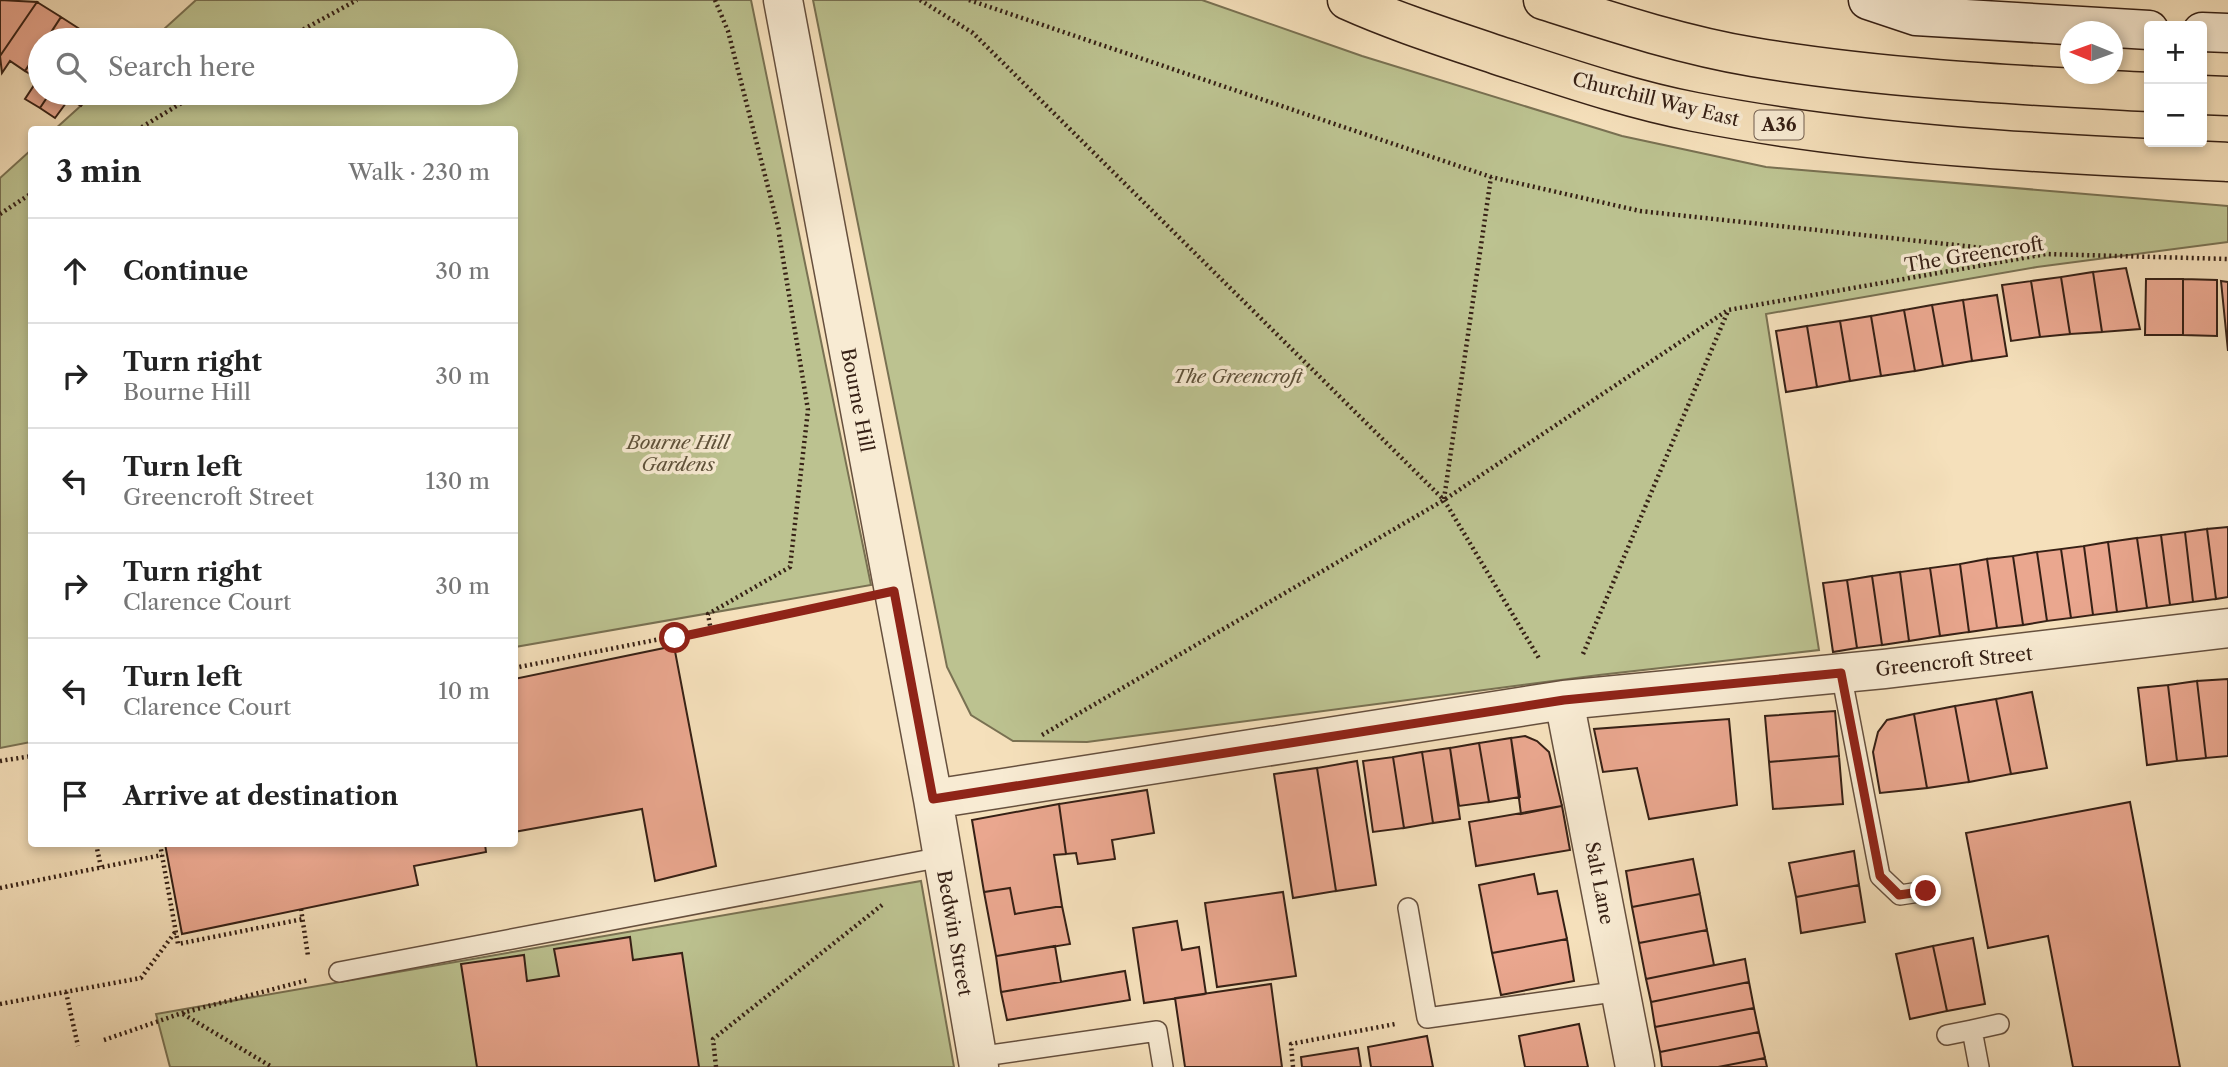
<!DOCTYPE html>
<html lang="en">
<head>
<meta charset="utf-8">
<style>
	body { margin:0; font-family:"Libre Caslon Text",serif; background:#f6f6f6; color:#222 }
	.controls { position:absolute; right:21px; top:21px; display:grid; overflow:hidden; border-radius:7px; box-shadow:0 4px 10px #0003 }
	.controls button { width:63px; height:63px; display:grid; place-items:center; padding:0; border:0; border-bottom:2px solid #e0e0e0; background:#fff; color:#222; font:35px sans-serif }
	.compass { position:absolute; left:2060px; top:21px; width:63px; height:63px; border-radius:50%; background:#fff; box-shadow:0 4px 10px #0003; rotate:271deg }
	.stop { position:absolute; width:21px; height:21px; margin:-16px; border:5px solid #8f2418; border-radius:50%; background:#fff }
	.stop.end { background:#8f2418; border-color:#fff; box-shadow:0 2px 7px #0008 }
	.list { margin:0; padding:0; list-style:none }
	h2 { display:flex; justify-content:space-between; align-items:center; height:91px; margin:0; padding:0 28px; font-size:30px }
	h2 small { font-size:23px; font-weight:400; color:#767676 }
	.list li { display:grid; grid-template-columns:46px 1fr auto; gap:21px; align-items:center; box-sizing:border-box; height:105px; padding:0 28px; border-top:2px solid #e0e0e0 }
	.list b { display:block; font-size:26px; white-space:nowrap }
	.list p { margin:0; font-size:23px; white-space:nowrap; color:#767676 }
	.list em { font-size:23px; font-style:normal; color:#767676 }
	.icon { flex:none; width:38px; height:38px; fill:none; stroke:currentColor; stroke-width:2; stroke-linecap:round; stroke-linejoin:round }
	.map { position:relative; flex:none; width:2228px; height:1067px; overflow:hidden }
	.search { position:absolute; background:#fff; box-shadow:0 4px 10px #0003; left:28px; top:28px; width:490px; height:77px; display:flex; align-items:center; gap:18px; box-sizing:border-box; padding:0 24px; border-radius:38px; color:#767676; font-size:26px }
	.panel { position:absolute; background:#fff; box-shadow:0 4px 10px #0003; left:28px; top:126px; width:490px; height:721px; border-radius:7px }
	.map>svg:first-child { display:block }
	.green { fill:#bcc290; stroke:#797152; stroke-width:2 }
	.building { fill:#eaa78f; stroke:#362015; stroke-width:2 }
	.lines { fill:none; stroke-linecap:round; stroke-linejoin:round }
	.lane-casing { stroke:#66503e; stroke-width:22 }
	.street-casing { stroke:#66503e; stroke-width:41 }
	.secondary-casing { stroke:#362015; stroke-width:41 }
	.highway-casing { stroke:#362015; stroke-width:41 }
	.path { stroke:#362015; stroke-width:4.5; stroke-dasharray:2 3.5; stroke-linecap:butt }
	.lane { stroke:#f8ebd3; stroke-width:19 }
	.street { stroke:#f8ebd3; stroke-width:38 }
	.secondary { stroke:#f8ebd3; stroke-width:38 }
	.highway { stroke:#f5e0bb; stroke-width:38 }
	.route { stroke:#8f2418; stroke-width:9 }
	.labels { text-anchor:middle; stroke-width:7; stroke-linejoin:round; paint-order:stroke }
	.shield { fill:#f8ebd3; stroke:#705d4e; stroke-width:2 }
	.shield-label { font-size:18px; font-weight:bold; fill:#362015 }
	.street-label { font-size:19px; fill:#362015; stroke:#f8ebd3 }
	.park-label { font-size:19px; font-style:italic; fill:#5e513a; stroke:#f8ebd3 }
</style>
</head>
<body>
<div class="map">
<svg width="2228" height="1067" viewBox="0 0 2228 1067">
	<rect width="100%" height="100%" fill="#f5e0bb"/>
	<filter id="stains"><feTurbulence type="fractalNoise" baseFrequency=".00286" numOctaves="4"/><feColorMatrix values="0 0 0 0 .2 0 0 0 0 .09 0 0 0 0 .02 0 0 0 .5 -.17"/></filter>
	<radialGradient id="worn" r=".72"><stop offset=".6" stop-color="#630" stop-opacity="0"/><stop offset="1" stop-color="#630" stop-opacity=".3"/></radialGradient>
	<path class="green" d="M196,0h555l120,585 -356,62 -1,-517h-460l41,-37h411v-53h-354z
		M813,0h389l160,56 260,80 144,31 462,39v36l-191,25 -271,47 53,336 -220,25 -512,67 -74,-1 -42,-26 -24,-48z
		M31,150v592l-31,6v-570z
		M921,881l33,186h-784l-14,-53z"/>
	<path class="building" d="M0,0l37,2 -37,54z
		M37,2l24,15 -15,23h-6v8l-15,23 -15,-10 -8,12 -2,-17z
		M61,17l28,18 -3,5h-40z
		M40,48v45h10l-10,15 -15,-9 13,-20 -13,-8z
		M50,93h40l-9,13 -12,-7 -14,19 -15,-10z
		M2126,268l14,61 -38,3 -9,-60z
		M2093,272l9,60 -32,2 -9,-57z
		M2061,277l9,57 -30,3 -9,-56z
		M2146,279h37v56h-38z
		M2183,279l34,1v56l-34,-1z
		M2031,281l9,56 -29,4 -9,-56z
		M2221,281l7,1v69z
		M1997,295l10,61 -35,5 -9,-61z
		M1963,300l9,61 -29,5 -11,-61z
		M1932,305l11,61 -28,5 -11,-61z
		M1904,310l11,61 -34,5 -10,-60z
		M1871,316l10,60 -31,5 -10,-60z
		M1840,321l10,60 -33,6 -10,-61z
		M1807,326l10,61 -31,5 -10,-61z
		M2228,527v70l-12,2 -9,-70z
		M2207,529l9,70 -23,3 -8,-70z
		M2185,532l8,70 -23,3 -9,-70z
		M2161,535l9,70 -23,3 -10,-70z
		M2137,538l10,70 -30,4 -9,-70z
		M2108,542l9,70 -24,3 -9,-69z
		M2084,546l9,69 -22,3 -10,-69z
		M2061,549l10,69 -24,3 -10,-69z
		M2037,552l10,69 -24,4 -10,-69z
		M2013,556l10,69 -26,3 -10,-69z
		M1987,559l10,69 -28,4 -9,-68z
		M1960,564l9,68 -29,4 -10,-68z
		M1930,568l10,68 -31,5 -9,-69z
		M1900,572l9,69 -27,4 -10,-69z
		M1872,576l10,69 -25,3 -10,-68z
		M1847,580l10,68 -24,4 -10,-69z
		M674,646l42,220 -61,15 -13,-72 -128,23v-153z
		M2228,679v77l-22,2 -9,-77z
		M2197,681l9,77 -29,3 -9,-76z
		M2168,685l9,76 -30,4 -9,-77z
		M2032,692l15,76 -36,6 -15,-75z
		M1996,699l15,75 -42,8 -14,-76z
		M1955,706l14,76 -42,6 -13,-74z
		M1835,711l4,45 -70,6 -4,-46z
		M1914,714l13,74 -47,5 -7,-41 5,-20 9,-12z
		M1729,719l8,86 -88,14 -12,-51 -34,4 -9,-43z
		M1525,736l12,5 12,11 13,54 -41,8 -10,-76z
		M1511,738l9,59 -31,5 -10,-59z
		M1479,743l10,59 -30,4 -9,-58z
		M1450,748l10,71 -27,4 -11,-71z
		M1422,752l11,71 -29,5 -11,-71z
		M1839,756l4,48 -70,5 -4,-47z
		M1393,757l11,71 -31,4 -10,-71z
		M1357,761l19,124 -40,6 -19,-123z
		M1317,768l19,123 -43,7 -19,-124z
		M1147,790l7,43 -42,7 3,19 -37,5 -2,-11 -10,1 -7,-50z
		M2130,802l50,265h-107l-25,-131 -60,12 -22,-115z
		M1059,804l7,50 -12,1 8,51 -47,8 -5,-26 -26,4 -12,-72z
		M1562,806l8,44 -94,16 -7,-44z
		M165,844h320l1,8 -72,14 4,19 -236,49z
		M1854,851l5,34 -63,12 -7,-34z
		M1693,859l7,35 -68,13 -6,-36z
		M1534,874l4,20 19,-3 10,48 -75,14 -13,-68z
		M1859,885l6,37 -64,11 -5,-36z
		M1010,888l5,26 47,-8 8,38 -74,12 -12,-64z
		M1283,892l13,84 -79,11 -12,-84z
		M1700,894l7,36 -68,13 -7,-36z
		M1177,921l5,29 17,-3 7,47 -62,9 -11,-75z
		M1707,930l7,35 -68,14 -7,-36z
		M630,937l3,23 49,-7 17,114h-222l-16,-103 63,-9 3,26 32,-5 -5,-27z
		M1973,938l12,66 -38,7 -14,-65z
		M1567,939l7,42 -73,14 -9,-42z
		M1055,946l6,36 -60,10 -5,-36z
		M1933,946l14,65 -37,8 -14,-65z
		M1745,959l4,23 -98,20 -5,-23z
		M1125,971l5,29 -123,20 -6,-28z
		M1749,982l5,26 -99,19 -4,-25z
		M1271,984l11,83h-97l-10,-69z
		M1754,1008l5,24 -99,20 -5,-25z
		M1579,1024l9,43h-63l-6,-31z
		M1759,1032l6,26 -47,9h-56l-2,-15z
		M1427,1036l6,31h-62l-3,-20z
		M1358,1048l3,19h-59l-1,-10z
		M1765,1058l2,9h-49z"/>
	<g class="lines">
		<g class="lane-casing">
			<path id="lane" d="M1841,673l39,203 20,19 26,-4
				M1408,908l19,110 194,-27
				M339,972l603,-115
				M1972,1030l27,-6
				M1947,1035l25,-5 7,37
				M977,1057l180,-26 6,36"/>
		</g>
		<g class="street-casing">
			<path id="street" d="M783,0l150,799 46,268
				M1564,700l71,367
				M933,799l631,-99 320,-31 344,-41"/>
		</g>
		<g class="secondary-casing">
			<path id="secondary" d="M1868,0l48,16 233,14
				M2202,32l26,1"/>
		</g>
		<g class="highway-casing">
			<path id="highway" d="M1347,0c49,22 100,38 150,55 65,21 131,44 198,57 175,34 356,42 533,50
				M1543,0c69,22 139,45 210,57 131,22 264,28 396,35
				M2202,95l26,1"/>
		</g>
		<path class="path" d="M715,0l13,31 51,199
			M920,0l53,33 471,467 96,160
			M969,0l522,177 149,34 399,43
			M284,40l73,-40
			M137,130l61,-37
			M0,214l32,-21
			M1444,499l47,-322
			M711,631l-3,-17 82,-47 18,-157 -29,-176
			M1583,654l145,-343
			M514,668l338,-67
			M1042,735l402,-235 284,-190 318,-56 182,5
			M0,761l32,-5
			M96,844l5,23
			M160,844l18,100 125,-25
			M0,888l162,-33
			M301,909l7,47
			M66,992l12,54
			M0,1004l141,-26 35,-47
			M183,1014l89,53
			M104,1040l78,-27 126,-33
			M716,1067l-3,-28 169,-134
			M1293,1067l-2,-23 104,-20"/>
		<use href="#lane" class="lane"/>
		<use href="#street" class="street"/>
		<use href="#secondary" class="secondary"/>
		<use href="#highway" class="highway"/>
	</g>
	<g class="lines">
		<path class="route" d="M675,638l219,-47 39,208 631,-99 277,-27 39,203 19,19 27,-4"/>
	</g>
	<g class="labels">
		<rect class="shield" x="1754.5" y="110.5" width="49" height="29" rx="5"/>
		<g class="shield-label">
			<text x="1779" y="131">A36</text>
		</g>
		<g class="street-label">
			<text transform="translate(1656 99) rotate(14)" y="7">Churchill Way East</text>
			<text transform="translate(1974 254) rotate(-9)" y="7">The Greencroft</text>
			<text transform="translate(858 400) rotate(79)" y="7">Bourne Hill</text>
			<text transform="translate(1954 661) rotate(-6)" y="7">Greencroft Street</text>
			<text transform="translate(1600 883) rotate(79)" y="7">Salt Lane</text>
			<text transform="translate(955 933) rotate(80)" y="7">Bedwin Street</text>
		</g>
		<g class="park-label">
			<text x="1238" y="383">The Greencroft</text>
			<text x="678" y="449">Bourne Hill<tspan x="678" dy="22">Gardens</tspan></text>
		</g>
	</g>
	<rect width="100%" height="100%" filter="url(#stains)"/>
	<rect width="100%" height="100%" fill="url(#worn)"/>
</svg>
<div class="controls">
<button>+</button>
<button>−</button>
</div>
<svg class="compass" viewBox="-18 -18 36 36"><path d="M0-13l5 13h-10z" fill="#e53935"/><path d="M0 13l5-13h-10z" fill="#767676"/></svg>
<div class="stop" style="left:675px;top:638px"></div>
<div class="stop end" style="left:1926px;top:891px"></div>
<div class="search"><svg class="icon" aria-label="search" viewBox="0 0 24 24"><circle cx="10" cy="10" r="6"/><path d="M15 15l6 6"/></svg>Search here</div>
<section class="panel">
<h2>3 min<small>Walk · 230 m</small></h2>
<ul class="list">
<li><svg class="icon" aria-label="ahead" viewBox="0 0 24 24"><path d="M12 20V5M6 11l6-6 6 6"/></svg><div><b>Continue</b></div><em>30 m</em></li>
<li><svg class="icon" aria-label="right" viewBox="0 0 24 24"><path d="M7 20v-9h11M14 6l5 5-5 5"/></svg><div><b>Turn right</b><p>Bourne Hill</p></div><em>30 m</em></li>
<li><svg class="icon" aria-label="left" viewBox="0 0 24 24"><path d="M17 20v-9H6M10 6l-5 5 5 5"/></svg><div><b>Turn left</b><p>Greencroft Street</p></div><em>130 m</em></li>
<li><svg class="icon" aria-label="right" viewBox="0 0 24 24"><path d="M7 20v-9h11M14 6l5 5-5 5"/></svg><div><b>Turn right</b><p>Clarence Court</p></div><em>30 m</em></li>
<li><svg class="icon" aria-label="left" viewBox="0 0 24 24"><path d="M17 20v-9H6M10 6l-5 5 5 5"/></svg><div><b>Turn left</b><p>Clarence Court</p></div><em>10 m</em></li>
<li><svg class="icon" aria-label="arrive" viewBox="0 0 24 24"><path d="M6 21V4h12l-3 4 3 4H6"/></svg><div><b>Arrive at destination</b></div></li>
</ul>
</section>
</div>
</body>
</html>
